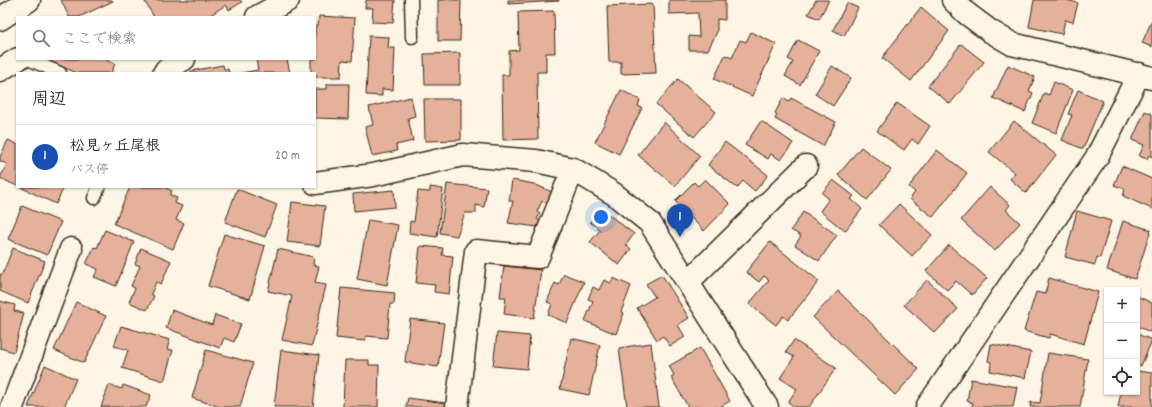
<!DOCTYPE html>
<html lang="ja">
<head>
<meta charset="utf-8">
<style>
	body { margin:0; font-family:Dekko,"Klee One",sans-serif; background:#f2f2f3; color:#2b2b33 }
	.controls { position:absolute; right:12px; bottom:12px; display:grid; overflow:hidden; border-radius:0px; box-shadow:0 1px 3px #0004 }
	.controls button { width:36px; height:36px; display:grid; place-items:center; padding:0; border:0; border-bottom:1px solid #e1e1e2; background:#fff; color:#2b2b33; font:20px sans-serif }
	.you { position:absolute; left:601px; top:217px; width:14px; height:14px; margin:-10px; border:3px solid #fff; border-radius:50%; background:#1a73e8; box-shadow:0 0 0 6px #1a73e833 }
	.badge { display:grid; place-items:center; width:26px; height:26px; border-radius:50%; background:#7c3aed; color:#fff; font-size:13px; font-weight:700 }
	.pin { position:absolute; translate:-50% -33px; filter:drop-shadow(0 1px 2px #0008) }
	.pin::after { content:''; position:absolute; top:21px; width:14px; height:12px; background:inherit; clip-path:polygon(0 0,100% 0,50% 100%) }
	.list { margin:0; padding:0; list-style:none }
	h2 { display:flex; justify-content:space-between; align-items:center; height:52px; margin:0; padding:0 16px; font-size:17px }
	h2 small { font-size:13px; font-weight:400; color:#7c7c81 }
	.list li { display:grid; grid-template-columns:26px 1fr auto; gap:12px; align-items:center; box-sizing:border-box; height:64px; padding:0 16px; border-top:1px solid #e1e1e2 }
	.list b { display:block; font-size:15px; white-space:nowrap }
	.list p { margin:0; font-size:13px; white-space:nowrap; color:#7c7c81 }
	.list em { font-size:13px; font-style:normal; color:#7c7c81 }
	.icon { flex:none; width:22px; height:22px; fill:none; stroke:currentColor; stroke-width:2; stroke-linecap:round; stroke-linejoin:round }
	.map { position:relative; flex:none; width:1152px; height:407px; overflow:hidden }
	.search { position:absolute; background:#fff; box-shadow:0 1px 3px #0004; left:16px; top:16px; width:300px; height:44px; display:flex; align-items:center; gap:10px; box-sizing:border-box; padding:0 14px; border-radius:0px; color:#7c7c81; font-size:15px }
	.panel { position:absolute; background:#fff; box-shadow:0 1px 3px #0004; left:16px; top:72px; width:300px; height:116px; border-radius:0px }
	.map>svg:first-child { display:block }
	.building { fill:#e6b19a; stroke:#3b2a1e }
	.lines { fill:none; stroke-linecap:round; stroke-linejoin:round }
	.service-casing { stroke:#3b2a1e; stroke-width:15 }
	.minor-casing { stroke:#3b2a1e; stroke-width:25 }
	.service { stroke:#fcf5e5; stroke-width:12 }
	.minor { stroke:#fcf5e5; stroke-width:22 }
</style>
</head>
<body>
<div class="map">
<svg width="1152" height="407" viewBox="0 0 1152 407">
	<rect width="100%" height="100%" fill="#fcf5e5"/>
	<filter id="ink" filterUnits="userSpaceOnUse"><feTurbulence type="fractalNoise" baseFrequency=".025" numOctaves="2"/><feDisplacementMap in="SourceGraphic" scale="8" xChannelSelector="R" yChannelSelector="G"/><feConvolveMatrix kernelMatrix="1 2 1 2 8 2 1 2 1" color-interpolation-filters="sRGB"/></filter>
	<g filter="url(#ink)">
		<path class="building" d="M61,0h51l1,1 -34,16h-10z
			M149,0h91l2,2 -13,8 -3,-5 -19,12h-53l-9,-15z
			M366,0h29l-2,23 -21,-1 1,-14h-8z
			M438,0h23l-1,41h-22z
			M508,0h51v1l-51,3z
			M669,0h56v20l-8,-1v13l-9,18h-19v-14l10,1 -1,-24 -29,1z
			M816,0h13l-10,19 -11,-5z
			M1034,0h31l13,3 -5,19 -8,-2 -3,14 -33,-7z
			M847,3l11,5 -14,28 -11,-6z
			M653,4l3,69 -35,1v-12h-12l-2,-56z
			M921,7l28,24 -38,50 -29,-23z
			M554,11l1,42h-9v19h-9l1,67 -35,1 -1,-65h7v-24l10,-1 -1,-38z
			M319,16l36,2 -3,43 -10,-1 -1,17h-26v-4h-4v-14h4v-33h3z
			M1152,20v27l-10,-4z
			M751,32l25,12 -24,52 -38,-17 11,-24 7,3 8,-18 6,2z
			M369,36l20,1 -1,11h7l-2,42 -11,-1v7l-16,-1z
			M798,40l21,11 -19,34 -15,-9 8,-14 -5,-3z
			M961,44l23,18 -34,42 -22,-18z
			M460,53v32h-35l-1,-31z
			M44,59h60l11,5 -4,9h-34z
			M256,59h31l3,14h-49l17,-3z
			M223,65l1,4h4l1,4h-38v-2z
			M1008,65l27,12 -6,14 4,2 -8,19 -32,-14z
			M832,66l19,12 -18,28 -18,-12z
			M678,79l38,33 -22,25 -38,-33z
			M1054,82l19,8 -17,43 -24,-10 12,-30 5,2z
			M327,84h22l-1,35 -33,-1v-29h12z
			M621,90l19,10 -2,6 4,2 -23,46 -24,-12z
			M1078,90l25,11 -20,48 -21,-9 10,-25 -4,-1z
			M411,97l4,19 -7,2 5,23 -17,4 1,6 -25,5 -7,-29 8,-2 -4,-18z
			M783,98l6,4 2,-4 45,24 -13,24 -48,-27 2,-4 -2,-2z
			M424,99h37v41l-36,1z
			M897,103l33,23 -12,18 -6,-5 -8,11 -27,-19z
			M1145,111l7,3v43l-3,-2 -2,4 -8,-3 5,-11 -12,-5z
			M761,121l32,22 -12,17 -10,-6 -3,5 -23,-14z
			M1014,121l42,34 -30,38 -16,-14 5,-6 -26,-21z
			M664,122l36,34 -25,30 -37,-31z
			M8,140l9,4v42l-17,-8 7,-14 -7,-3v-4z
			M725,142l43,33 -13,16 -12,-10 -6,7 -29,-23z
			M861,147l30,23 -24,30 -29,-25z
			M937,150l30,23 -34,44 -23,-18 5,-7 -6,-5z
			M1122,166l30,13v30l-29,-13 2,-7 -11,-4z
			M705,179l25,25 -26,27 -29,-30 19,-19 4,4z
			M512,180l22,4 18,8 -5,11 -5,-2 -5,11 3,2 -3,5 3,2 -3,6 -29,-4 5,-22h-4z
			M833,180l21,16 -3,3 11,10 -17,22 -25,-20 9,-12 -7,-6z
			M447,184l40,4 -3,19 -8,-2v8h-11l-8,23 -17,-3z
			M20,187h44l-8,17z
			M130,187h34l8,4 -2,4 7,3 -2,5 7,3 -6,14 8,3 -11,26 -59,-25z
			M430,187l13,2 -6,48 -28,-4 1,-12 4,1 4,-31 12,1z
			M990,187l20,18 -4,5 14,13 -25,28 -34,-31z
			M237,189l40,16 -12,32 -40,-15z
			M394,190l1,17 -41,4 -1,-17z
			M292,202l33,4 -5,40 -33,-4z
			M899,204l33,31 -20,21 -33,-31z
			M22,206l39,16 -14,33 -39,-16z
			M600,208l34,26 -8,11 5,4 -12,16 -29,-23 10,-12 -10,-8z
			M1077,211l34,10 -11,37 -3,-1 -2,8 -30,-8z
			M803,212l34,23 -18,26 -24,-16 6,-9 -10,-6z
			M368,220l30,5 -11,60 -30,-6z
			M1123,221l28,9 -16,49 -28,-9z
			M105,230l29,12 -18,44 -22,-9 4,-8 -12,-5 8,-17 3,1z
			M224,234l41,12 -15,53 -42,-13z
			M770,242l49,39 -31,39 -5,-4 -7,9 -27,-21 20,-24 -5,-4 -5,6 -13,-10z
			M949,245l38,33 -15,17 -16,-14 -9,9 -21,-19z
			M420,246l23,2 -1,7 11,1 -4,38 -15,-2 1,-7 -19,-2z
			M13,248l32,13 -17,42 -28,-12v-17l2,1z
			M141,248l30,13 -10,23 -5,-2 -5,12 3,2 -7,14 -18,-8 6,-14 -4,-2 9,-20 -5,-2z
			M278,249l36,8 -1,8 6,1 -4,17 11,2 -14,61 -30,-6 10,-44 -24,-5z
			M504,266l37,4 -7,48 -30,-4 2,-17h-6z
			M564,274l20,8 -17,41 -19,-8 4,-11 -5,-2 8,-19 4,2z
			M662,275l27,43 -11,7 7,12 -15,9 -7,-10 -6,4 -20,-32 18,-11 -9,-13z
			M613,278l18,8 -10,26 3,1 -8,21 -31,-13 8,-20 -5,-2 5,-12 6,3 5,-10 7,3z
			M1049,278l49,14 -14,52 -34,-10 -1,4 -25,-7 12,-39 9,2z
			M927,280l31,29 -23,24 -31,-28z
			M341,288l54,5 -1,11h-4l-3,34 -21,-2 -1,5 -29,-3z
			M838,291l81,78 -24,26 -82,-78z
			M1137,296l15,7v25l-2,4 -13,-6z
			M0,301l15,4 -1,6 10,2 -10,39 -14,-4z
			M76,302l30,14 -22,47 -30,-13z
			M172,310l40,15 3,-10 26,9 -7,18 -10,-4 -4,10 -54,-20z
			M410,319l34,4 -6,44 -33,-5z
			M121,326l49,14 -3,9 6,1 -9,31 -42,-13 6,-18 -14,-4z
			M497,333l33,3 -3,33 -34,-3z
			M1137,334l15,6 -11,26 -4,-2z
			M571,338l29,7 -11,50 -29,-6z
			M794,340l42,28 -27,39h-14l-7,-5 9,-13 -17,-11 14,-21 -8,-5z
			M651,343l8,64h-32l-8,-59z
			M991,344l40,8 -6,26 -35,-7 1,-9 -3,-1z
			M700,348l30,53 -10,6h-22l-1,-1 -2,1h-7l-17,-30 3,-2 -5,-9z
			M206,350l47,13 -13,44h-20l-28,-9z
			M281,350l38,5 -6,52h-39z
			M1048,353l40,6 -8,48h-50l1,-5 9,1z
			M345,360h24v5h10l-1,42h-35z
			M45,365l31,14 -12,28h-36z
			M1137,371l15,2v34h-34l3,-15h16z
			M971,379l46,8 -4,20h-41l1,-4 -6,-2z
			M109,385l13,4 1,-4 28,10 -5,12h-45z
			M408,398l38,5 -1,4h-39z"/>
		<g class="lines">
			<g class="service-casing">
				<path id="service" d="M411,0l1,37
					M28,59l32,14
					M94,198l5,-11"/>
			</g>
			<g class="minor-casing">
				<path id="minor" d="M953,0l13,13 24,18 22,13 140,34
					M257,17l31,-17
					M0,19l29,-19
					M0,70l18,-11
					M164,73l2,-3 18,-11
					M315,183l58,-8 90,-20 73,6 37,8 41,25 36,29 117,184
					M688,282l118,-116
					M12,407l59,-158
					M457,407l19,-156 62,6 35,-88
					M927,407l170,-250 42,-83"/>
			</g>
			<use href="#service" class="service"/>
			<use href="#minor" class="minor"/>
		</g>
	</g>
</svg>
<div class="controls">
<button>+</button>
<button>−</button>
<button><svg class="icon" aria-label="locate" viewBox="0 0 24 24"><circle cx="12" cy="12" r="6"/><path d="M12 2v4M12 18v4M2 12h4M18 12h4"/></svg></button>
</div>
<div class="you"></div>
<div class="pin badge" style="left:680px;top:237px;background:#1a4fb4">1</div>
<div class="search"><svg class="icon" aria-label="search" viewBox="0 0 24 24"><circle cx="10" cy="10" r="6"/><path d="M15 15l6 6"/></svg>ここで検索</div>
<section class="panel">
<h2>周辺<small></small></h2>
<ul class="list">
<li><span class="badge" style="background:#1a4fb4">1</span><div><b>松見ヶ丘尾根</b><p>バス停</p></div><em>20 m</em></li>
</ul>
</section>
</div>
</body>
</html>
